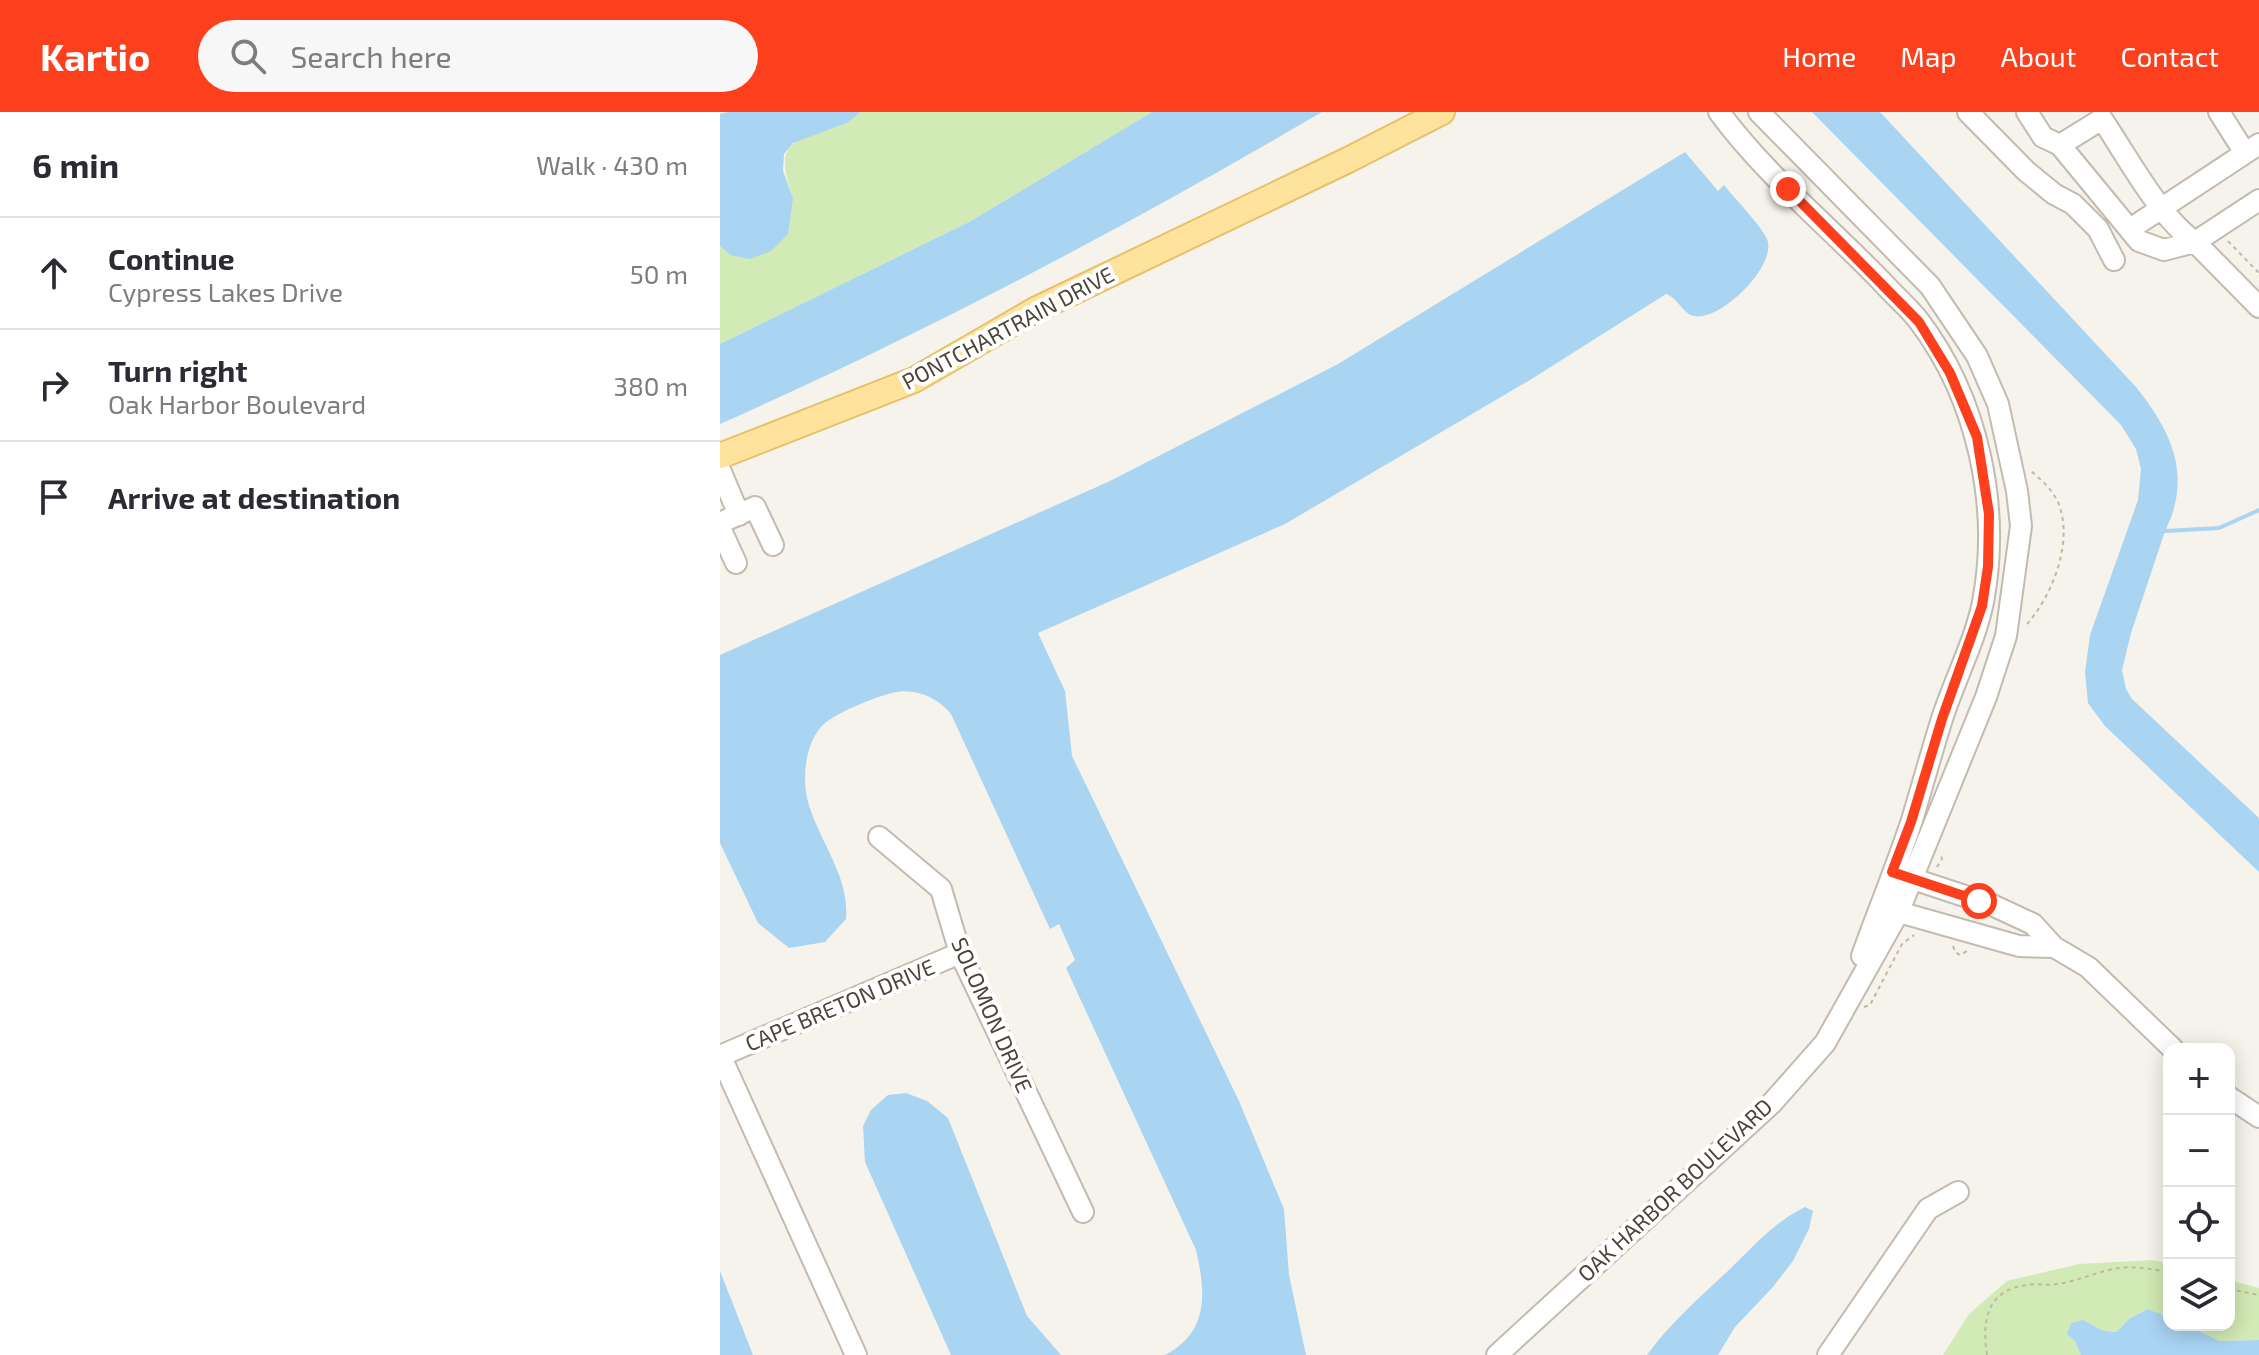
<!DOCTYPE html>
<html lang="en">
<head>
<meta charset="utf-8">
<style>
	body { margin:0; font-family:"Exo 2",sans-serif; background:#f7f7f7; color:#2b2b33 }
	.controls { position:absolute; right:24px; bottom:24px; display:grid; overflow:hidden; border-radius:16px; box-shadow:0 4px 20px #0003 }
	.controls button { width:72px; height:72px; display:grid; place-items:center; padding:0; border:0; border-bottom:2px solid #e1e1e2; background:#fff; color:#2b2b33; font:40px sans-serif }
	.stop { position:absolute; width:24px; height:24px; margin:-18px; border:6px solid #fc3f1d; border-radius:50%; background:#fff }
	.stop.end { background:#fc3f1d; border-color:#fff; box-shadow:0 2px 8px #0008 }
	.list { margin:0; padding:0; list-style:none }
	h2 { display:flex; justify-content:space-between; align-items:center; height:104px; margin:0; padding:0 32px; font-size:34px }
	h2 small { font-size:26px; font-weight:400; color:#7c7c81 }
	.list li { display:grid; grid-template-columns:52px 1fr auto; gap:24px; align-items:center; box-sizing:border-box; height:112px; padding:0 32px; border-top:2px solid #e1e1e2 }
	.list b { display:block; font-size:30px; white-space:nowrap }
	.list p { margin:0; font-size:26px; white-space:nowrap; color:#7c7c81 }
	.list em { font-size:26px; font-style:normal; color:#7c7c81 }
	.icon { flex:none; width:44px; height:44px; fill:none; stroke:currentColor; stroke-width:2; stroke-linecap:round; stroke-linejoin:round }
	.map { position:relative; flex:none; width:1539px; height:1243px; overflow:hidden }
	header { display:flex; align-items:center; gap:48px; box-sizing:border-box; height:112px; padding:0 40px; background:#fc3f1d; color:#fff }
	header strong { font-size:38px }
	nav { display:flex; gap:44px; margin-inline-start:auto; font-size:28px }
	.search { width:560px; height:72px; background:#f7f7f7; display:flex; align-items:center; gap:20px; box-sizing:border-box; padding:0 28px; border-radius:44px; color:#7c7c81; font-size:30px }
	main { display:flex }
	aside { flex:1; background:#fff }
	.map>svg:first-child { display:block }
	.green { fill:#d2eab5 }
	.water { fill:#a9d4f2 }
	.lines { fill:none; stroke-linecap:round; stroke-linejoin:round }
	.stream { stroke:#a9d4f2; stroke-width:4 }
	.minor-casing { stroke:#c2bbae; stroke-width:24 }
	.major-casing { stroke:#e6c16a; stroke-width:28 }
	.path { stroke:#c4b79f; stroke-width:2; stroke-dasharray:4 4; stroke-linecap:butt }
	.minor { stroke:#fff; stroke-width:20 }
	.major { stroke:#ffe39c; stroke-width:24 }
	.route { stroke:#fc3f1d; stroke-width:10 }
	.labels { text-anchor:middle; stroke-width:8; stroke-linejoin:round; paint-order:stroke }
	.street-label { font-size:22px; fill:#4b4439; stroke:#fff }
</style>
</head>
<body>
<header>
<strong>Kartio</strong>
<div class="search"><svg class="icon" aria-label="search" viewBox="0 0 24 24"><circle cx="10" cy="10" r="6"/><path d="M15 15l6 6"/></svg>Search here</div>
<nav><a>Home</a><a>Map</a><a>About</a><a>Contact</a></nav>
</header>
<main>
<aside>
<h2>6 min<small>Walk · 430 m</small></h2>
<ul class="list">
<li><svg class="icon" aria-label="ahead" viewBox="0 0 24 24"><path d="M12 20V5M6 11l6-6 6 6"/></svg><div><b>Continue</b><p>Cypress Lakes Drive</p></div><em>50 m</em></li>
<li><svg class="icon" aria-label="right" viewBox="0 0 24 24"><path d="M7 20v-9h11M14 6l5 5-5 5"/></svg><div><b>Turn right</b><p>Oak Harbor Boulevard</p></div><em>380 m</em></li>
<li><svg class="icon" aria-label="arrive" viewBox="0 0 24 24"><path d="M6 21V4h12l-3 4 3 4H6"/></svg><div><b>Arrive at destination</b></div></li>
</ul>
</aside>
<div class="map">
<svg width="1539" height="1243" viewBox="0 0 1539 1243">
	<rect width="100%" height="100%" fill="#f6f3ec"/>
	<path class="green" d="M141,0h291l-181,109 -251,123v-98l10,9 63,-57c-28,-78 25,-49 68,-86z
		M1433,1148l16,4v53l-23,-8 -17,10 -11,13 -14,-1 -21,-11 -8,20 6,15h-138l26,-41 38,-33 72,-17z
		M1509,1168l30,8v52l-39,1 -34,-16h43z"/>
	<path class="water" d="M8,0h133l-14,11 -54,20 -9,11 -1,17 10,27 -5,36 -17,17 -21,8 -20,-4 -10,-9v-132z
		M432,0h170c-195,114 -395,220 -602,312v-80l251,-123z
		M1092,0h68l256,275c35,44 57,88 29,144l-34,102 -9,37 4,19 6,10 127,119v54l-154,-146 -17,-23 -3,-31 5,-37 48,-135 3,-31 -5,-20 -15,-24z
		M965,40l33,39 6,-6c10,13 37,40 43,54 11,26 -47,83 -73,77 -11,-2 -16,-18 -28,-22l-136,86 -245,144 -247,109 27,58 7,65 167,345 45,108 5,66 17,80h-141c44,-23 41,-62 31,-105l-130,-282 9,-8 -16,-36 -9,5 -99,-215c-14,-17 -37,-27 -59,-21 -19,5 -52,18 -67,30 -19,16 -23,52 -18,75 10,41 43,77 39,121l-21,23 -36,6 -31,-25 -38,-80v-188l390,-174 228,-117z
		M186,981l21,8 21,17 79,198 34,39h-110l-86,-193 -2,-36 8,-16 17,-15z
		M1085,1095l8,4 -4,18 -16,32 -21,27 -37,39 -17,28h-71c23,-32 53,-58 82,-85 24,-23 46,-49 76,-63z
		M0,1159l33,84h-33z
		M1427,1197l22,8v8h17l34,16 39,-1v15h-178l-6,-14 -8,-7 4,-11 12,-3 21,11 13,1 12,-13z"/>
	<g class="lines">
		<path class="stream" d="M1445,419l54,-3 40,-18"/>
		<g class="minor-casing">
			<path id="minor" d="M999,0c48,65 112,116 167,174 11,12 24,23 33,35 59,78 82,186 64,281 -8,40 -30,81 -42,120 -10,32 -19,65 -29,98 -15,46 -34,91 -50,136
				M1248,0l58,59 28,23 19,10 25,25 16,31
				M1307,0l16,25 17,8 79,96 25,9 31,-8 64,65
				M1499,0l26,41
				M1340,33l42,-26c25,37 57,98 93,123l64,-42
				M1410,117l129,-85
				M0,358l19,45
				M0,411l35,-16 18,38
				M0,416l16,35
				M159,725l62,52 19,64 123,259
				M1178,762l94,31 41,19 21,23 34,20 85,82
				M1168,797l131,37 35,1
				M0,943l136,300
				M0,944l240,-103
				M1509,985l30,20
				M777,1243l274,-251 54,-61 73,-130 88,-216 20,-61 15,-110 -4,-35 -19,-87 -21,-48 -47,-70 -171,-174
				M1108,1243l100,-146 30,-17"/>
		</g>
		<g class="major-casing">
			<path id="major" d="M0,344l194,-76 121,-70 313,-150 94,-48"/>
		</g>
		<path class="path" d="M1508,129l31,32
			M1307,512c24,-27 44,-76 34,-113 -4,-17 -17,-29 -30,-40
			M1217,755l5,-8 -1,-4
			M1233,834l2,6 5,3 9,-5
			M1144,895l6,-2 32,-61 12,-9
			M1509,1177l30,6
			M1267,1243c-5,-34 -1,-65 40,-70 10,-2 21,1 31,-1 19,-3 36,-11 55,-15 19,-4 37,0 56,3"/>
		<use href="#minor" class="minor"/>
		<use href="#major" class="major"/>
	</g>
	<g class="lines">
		<path class="route" d="M1068,77l131,133 31,51 27,64 12,77 -1,53 -6,39 -40,113 -31,103 -19,50 87,29"/>
	</g>
	<g class="labels">
		<g class="street-label">
			<text transform="translate(288 216) rotate(-28)" y="8">PONTCHARTRAIN DRIVE</text>
			<text transform="translate(120 893) rotate(-23)" y="8">CAPE BRETON DRIVE</text>
			<text transform="translate(272 903) rotate(66)" y="8">SOLOMON DRIVE</text>
			<text transform="translate(955 1078) rotate(-43)" y="8">OAK HARBOR BOULEVARD</text>
		</g>
	</g>
</svg>
<div class="controls">
<button>+</button>
<button>−</button>
<button><svg class="icon" aria-label="locate" viewBox="0 0 24 24"><circle cx="12" cy="12" r="6"/><path d="M12 2v4M12 18v4M2 12h4M18 12h4"/></svg></button>
<button><svg class="icon" aria-label="layers" viewBox="0 0 24 24"><path d="M12 4l9 5-9 5-9-5zM3 14l9 5 9-5"/></svg></button>
</div>
<div class="stop" style="left:1259px;top:789px"></div>
<div class="stop end" style="left:1068px;top:77px"></div>
</div>
</main>
</body>
</html>
